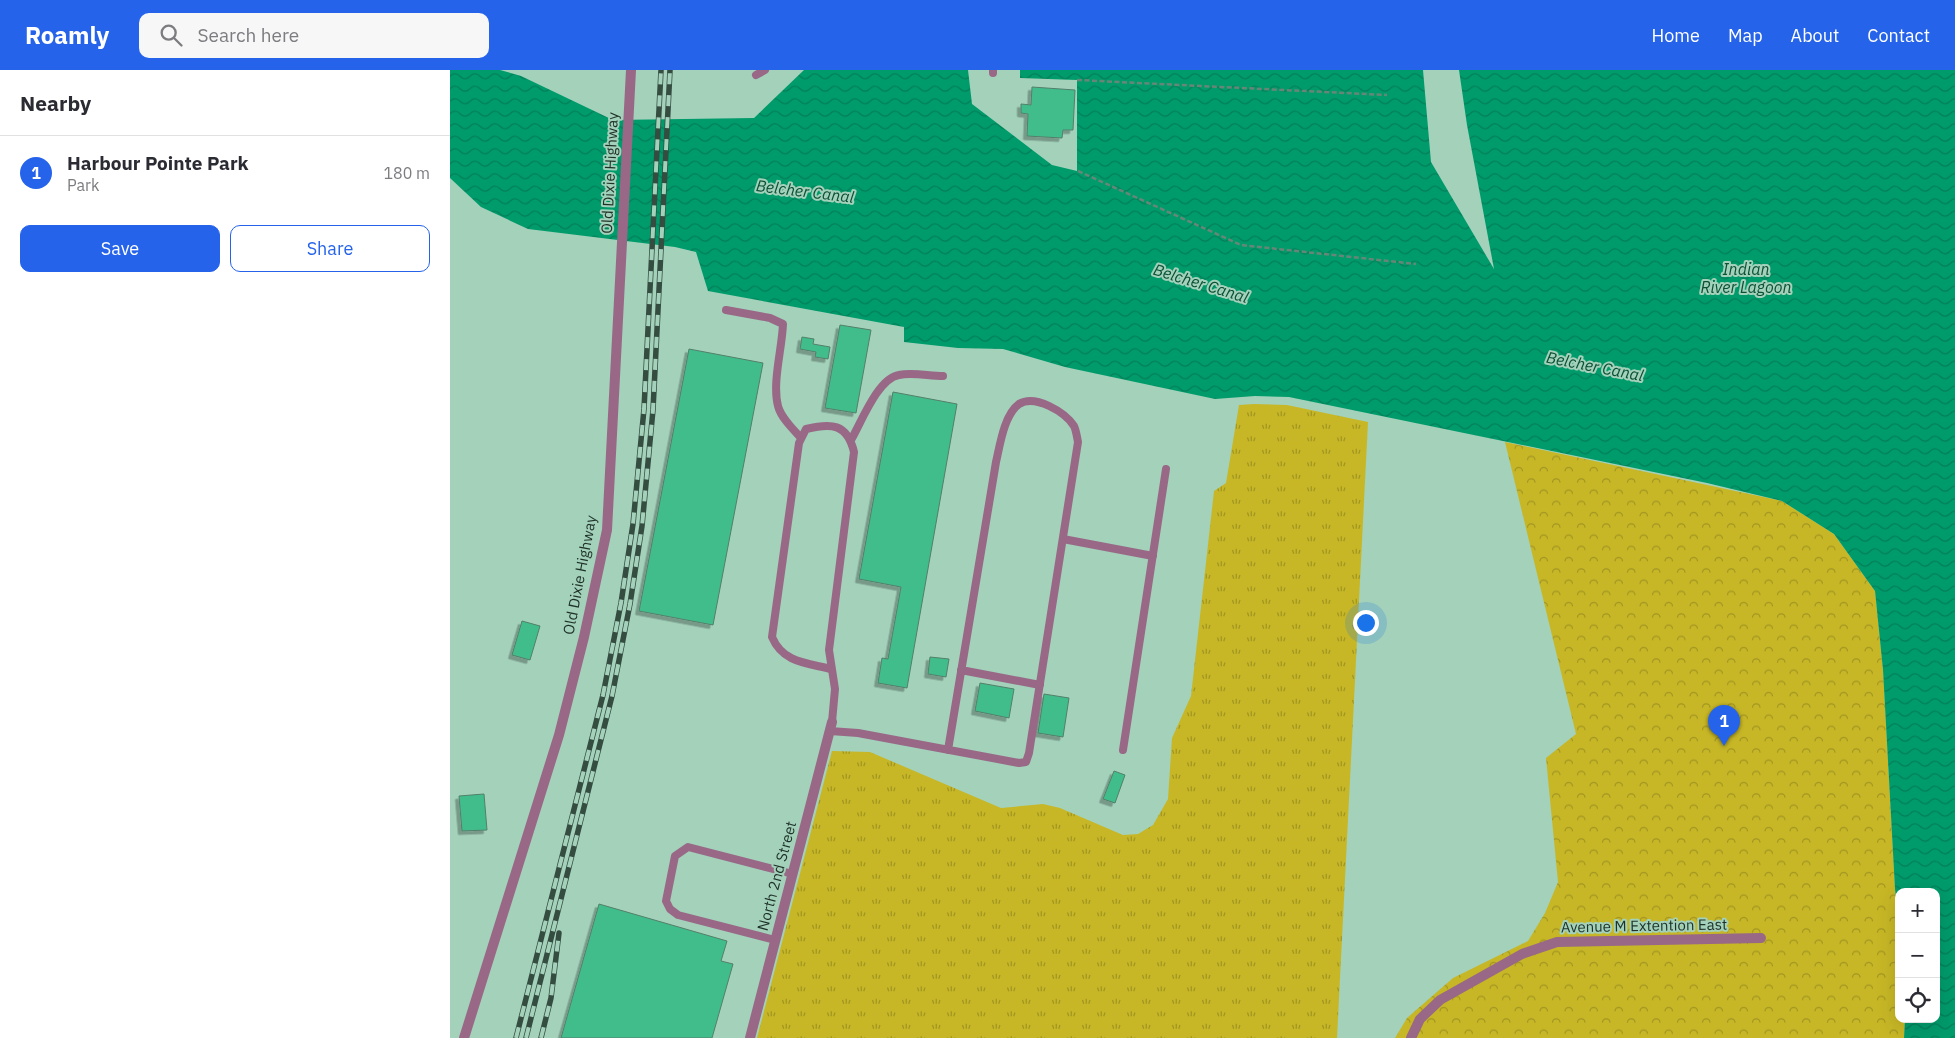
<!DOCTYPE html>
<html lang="en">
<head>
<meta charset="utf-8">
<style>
	body { margin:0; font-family:"IBM Plex Sans",sans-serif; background:#f7f7f7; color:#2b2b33 }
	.controls { position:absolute; right:15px; bottom:15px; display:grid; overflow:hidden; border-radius:10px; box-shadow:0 5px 20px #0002 }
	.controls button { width:45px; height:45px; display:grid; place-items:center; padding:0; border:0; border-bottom:1px solid #e1e1e2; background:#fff; color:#2b2b33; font:25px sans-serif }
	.you { position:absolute; left:915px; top:552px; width:18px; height:18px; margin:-12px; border:4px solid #fff; border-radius:50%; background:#1a73e8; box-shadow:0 0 0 8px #1a73e833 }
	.badge { display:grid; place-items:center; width:32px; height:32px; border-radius:50%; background:#2563eb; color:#fff; font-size:16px; font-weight:700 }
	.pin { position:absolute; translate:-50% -41px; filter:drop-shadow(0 1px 2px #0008) }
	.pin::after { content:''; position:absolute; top:26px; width:18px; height:15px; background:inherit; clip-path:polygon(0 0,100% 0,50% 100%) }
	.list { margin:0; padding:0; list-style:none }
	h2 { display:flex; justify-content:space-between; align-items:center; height:65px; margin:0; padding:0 20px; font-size:21px }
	h2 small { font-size:16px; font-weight:400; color:#7c7c81 }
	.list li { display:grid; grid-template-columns:32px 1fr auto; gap:15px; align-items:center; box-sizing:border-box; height:75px; padding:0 20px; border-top:1px solid #e1e1e2 }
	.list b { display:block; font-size:19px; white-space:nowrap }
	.list p { margin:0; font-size:16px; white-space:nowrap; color:#7c7c81 }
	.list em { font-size:16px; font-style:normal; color:#7c7c81 }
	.actions { display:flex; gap:10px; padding:15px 20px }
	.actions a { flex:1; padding:11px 0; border:1px solid #2563eb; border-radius:10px; text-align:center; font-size:18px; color:#2563eb }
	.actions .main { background:#2563eb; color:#fff }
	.icon { flex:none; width:28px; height:28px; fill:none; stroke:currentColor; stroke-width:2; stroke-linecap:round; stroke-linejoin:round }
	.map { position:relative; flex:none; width:1505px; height:968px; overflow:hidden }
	header { display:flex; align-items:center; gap:30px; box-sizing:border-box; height:70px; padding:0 25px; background:#2563eb; color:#fff }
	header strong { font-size:24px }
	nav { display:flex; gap:28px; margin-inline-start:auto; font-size:18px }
	.search { width:350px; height:45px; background:#f7f7f7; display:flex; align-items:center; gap:12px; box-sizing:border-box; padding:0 18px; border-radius:10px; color:#7c7c81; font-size:19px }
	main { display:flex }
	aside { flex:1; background:#fff }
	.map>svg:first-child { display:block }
	.grass { fill:url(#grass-tufts) }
	.park { fill:url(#park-crowns) }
	.water { fill:url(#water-waves) }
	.building { fill:#40bd8b; stroke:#537f6a; filter:url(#shadow) }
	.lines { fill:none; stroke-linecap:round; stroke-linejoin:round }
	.path { stroke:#668777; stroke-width:2.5; stroke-dasharray:5 2.5; stroke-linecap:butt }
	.service { stroke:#996886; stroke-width:8 }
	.minor { stroke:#996886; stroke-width:10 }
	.tertiary { stroke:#996886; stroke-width:10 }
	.rail-casing { stroke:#354c41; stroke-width:5.5 }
	.rail { stroke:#a3d1ba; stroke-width:4; stroke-dasharray:11; stroke-linecap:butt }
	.labels { text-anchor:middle; stroke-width:4; stroke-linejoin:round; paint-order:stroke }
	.street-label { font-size:15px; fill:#1e3128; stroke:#a3d1ba }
	.water-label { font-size:16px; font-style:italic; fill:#0b5037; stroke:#a3d1ba }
</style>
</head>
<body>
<header>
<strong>Roamly</strong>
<div class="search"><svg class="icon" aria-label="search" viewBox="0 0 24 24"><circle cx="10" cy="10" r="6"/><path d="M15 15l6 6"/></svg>Search here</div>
<nav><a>Home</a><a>Map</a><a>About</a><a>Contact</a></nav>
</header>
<main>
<aside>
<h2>Nearby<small></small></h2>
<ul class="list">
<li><span class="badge">1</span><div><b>Harbour Pointe Park</b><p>Park</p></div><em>180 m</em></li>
</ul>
<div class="actions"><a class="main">Save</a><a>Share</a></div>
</aside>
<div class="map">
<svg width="1505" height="968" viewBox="0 0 1505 968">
	<defs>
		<pattern id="grass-tufts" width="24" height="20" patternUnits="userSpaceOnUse" patternTransform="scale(1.25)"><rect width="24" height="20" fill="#c7b726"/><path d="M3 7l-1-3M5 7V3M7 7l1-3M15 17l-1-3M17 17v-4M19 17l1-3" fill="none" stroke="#a19521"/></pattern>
		<pattern id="park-crowns" width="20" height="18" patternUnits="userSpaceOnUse" patternTransform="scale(1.25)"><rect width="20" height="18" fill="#c7b726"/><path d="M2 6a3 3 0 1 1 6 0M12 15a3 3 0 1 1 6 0" fill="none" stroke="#a19521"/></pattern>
		<pattern id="water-waves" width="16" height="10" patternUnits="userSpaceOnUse" patternTransform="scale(1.25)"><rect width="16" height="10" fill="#009b6b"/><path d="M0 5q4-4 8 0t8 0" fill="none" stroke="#027f58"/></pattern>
		<filter id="shadow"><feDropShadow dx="-3.5" dy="3.5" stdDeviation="0" flood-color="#0004"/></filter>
	</defs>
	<rect width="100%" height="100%" fill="#a3d1ba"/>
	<path class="grass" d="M804,334l33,1 81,17 -31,616h-580l75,-287 38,1 131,56 42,-4 17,4 63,27 15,-1 15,-9 15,-26 4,-61 19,-42 23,-205 12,-8 13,-78z"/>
	<path class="park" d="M1055,372l277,59 52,33 41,57 8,79 12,219 4,33v97h6l-1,19h-509l12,-20 46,-40 75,-37 17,-28 13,-31 -12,-124 30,-24z"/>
	<path class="water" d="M0,0h50l21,6 92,44 141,-2 50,-48h164l4,34 80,61 25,6v-91l-57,-2v-8h403l8,92 63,107 -27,-144 -8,-55h496v968h-51l1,-19h31v-127h-37v30l-4,-33 -12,-219 -8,-79 -41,-57 -52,-33 -75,-18 -418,-86 -34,-1 -40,3 -150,-32 -62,-18 -45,-1 -54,-6v-15l-196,-36 -12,-39 -21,-5 -147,-18 -47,-22 -31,-29z"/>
	<path class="building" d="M582,17l43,3 -2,40h-10l-1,8 -35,-2 1,-22 -7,-1v-9l10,1z
		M390,255l31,5 -15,83 -31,-5z
		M352,267l12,2 -1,5 17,3 -2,12 -13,-2 1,-5 -16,-3z
		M239,279l74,14 -50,262 -74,-14z
		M443,322l64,12 -50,284 -29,-5 4,-25 6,1 13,-72 -42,-8z
		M72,551l18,5 -10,34 -18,-5z
		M480,587l19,2 -3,18 -18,-3z
		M530,613l34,6 -5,29 -34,-7z
		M594,624l25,4 -6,39 -25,-4z
		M664,701l11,4 -10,28 -12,-4z
		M34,724l3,36 -25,1 -3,-35z
		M149,834l128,37 -6,20 12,3 -21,74h-151z"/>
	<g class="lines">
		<path class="path" d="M627,10l310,15
			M628,101l163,74 175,19"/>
		<path class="service" d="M543,3v-3
			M306,5l9,-5
			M276,240l44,8 13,6c-1,25 -11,59 -5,82 3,12 15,23 23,32
			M401,370c10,-17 27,-62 48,-65 13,-3 30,1 44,1
			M613,469l90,17
			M381,599c-24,-6 -48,-6 -59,-32l27,-194 7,-14c25,-6 41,-6 48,23l-25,198 6,39 -3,33
			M511,600l79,15
			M380,661l28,2 161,30 7,-1 3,-9 49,-311c-1,-5 -2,-12 -4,-16 -9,-14 -39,-32 -55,-22 -15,11 -19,41 -23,58l-48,288
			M673,680l43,-281
			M325,870l-97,-25 -8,-6 -4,-8 9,-45 13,-9 105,27"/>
		<path class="minor" d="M300,968l82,-316
			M961,968l9,-19 20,-19 82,-46 35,-12 204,-4"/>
		<path class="tertiary" d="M14,968l95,-303 25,-98 23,-107 24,-460"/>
		<g class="rail-casing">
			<path id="rail" d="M66,968l87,-343 18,-92 12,-79 11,-115 17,-339
				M76,968l86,-342 18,-92 12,-78 11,-116 17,-340
				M91,968l10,-40 8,-65"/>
		</g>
		<use href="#rail" class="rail"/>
	</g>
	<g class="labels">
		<g class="street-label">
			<text transform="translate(160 103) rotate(-87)" y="5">Old Dixie Highway</text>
			<text transform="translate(130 505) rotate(-79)" y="5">Old Dixie Highway</text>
			<text transform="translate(327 806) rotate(-75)" y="5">North 2nd Street</text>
			<text transform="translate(1194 856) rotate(-1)" y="5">Avenue M Extention East</text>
		</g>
		<g class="water-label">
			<text transform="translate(355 121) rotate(7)" y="6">Belcher Canal</text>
			<text x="1296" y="205">Indian<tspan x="1296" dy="18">River Lagoon</tspan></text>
			<text transform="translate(751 213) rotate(17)" y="6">Belcher Canal</text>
			<text transform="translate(1145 296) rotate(11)" y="6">Belcher Canal</text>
		</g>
	</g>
</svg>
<div class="controls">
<button>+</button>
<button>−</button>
<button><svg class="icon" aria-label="locate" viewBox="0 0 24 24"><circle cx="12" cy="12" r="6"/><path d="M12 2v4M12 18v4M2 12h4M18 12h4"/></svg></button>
</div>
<div class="you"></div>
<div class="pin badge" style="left:1274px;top:676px">1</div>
</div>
</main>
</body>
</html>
